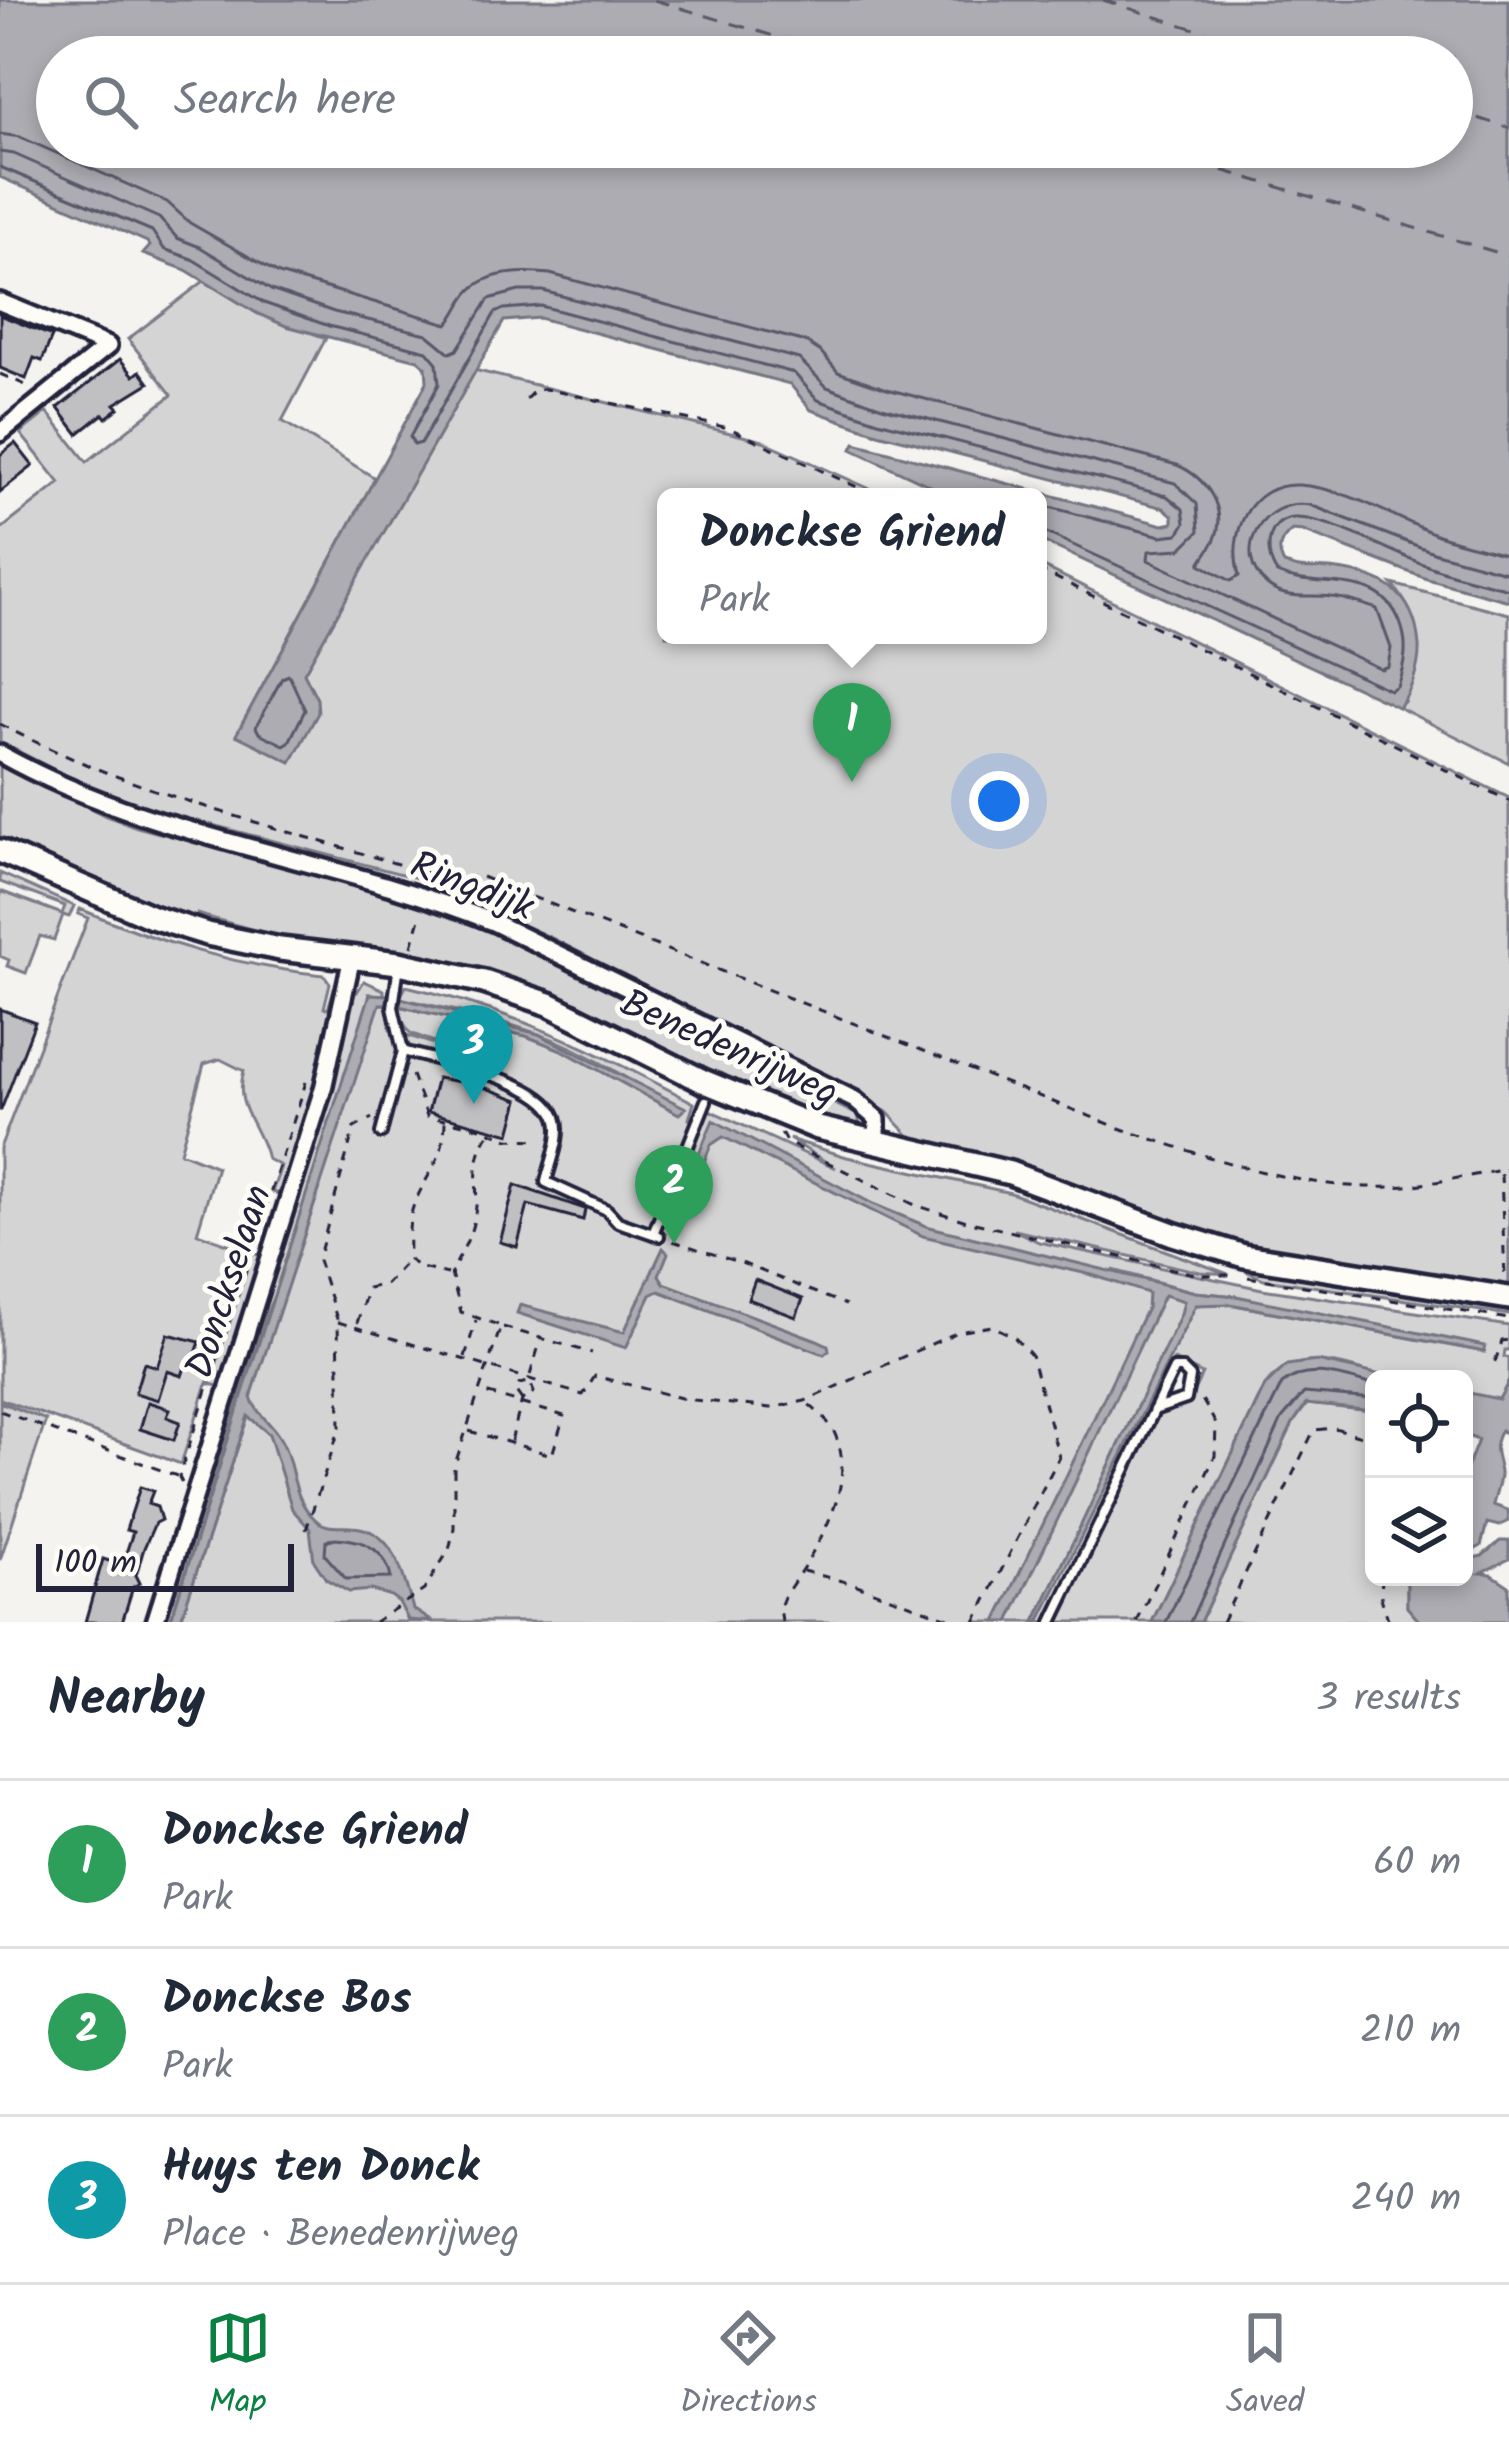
<!DOCTYPE html>
<html lang="en">
<head>
<meta charset="utf-8">
<style>
	body { margin:0; font-family:Kalam,sans-serif; background:#f2f2f3; color:#1f2937 }
	.controls { position:absolute; right:36px; bottom:36px; display:grid; overflow:hidden; border-radius:18px; box-shadow:0 6px 18px #0003 }
	.controls button { width:108px; height:108px; display:grid; place-items:center; padding:0; border:0; border-bottom:3px solid #e0e1e3; background:#fff; color:#1f2937; font:60px sans-serif }
	.scale { position:absolute; left:36px; bottom:30px; width:258px; box-sizing:border-box; padding-left:12px; border:6px solid #22223b; border-top:0; font-size:33px; line-height:42px; white-space:nowrap; color:#22223b; -webkit-text-stroke:9px #fdfcf7; paint-order:stroke }
	.you { position:absolute; left:999px; top:801px; width:42px; height:42px; margin:-30px; border:9px solid #fff; border-radius:50%; background:#1a73e8; box-shadow:0 0 0 18px #1a73e833 }
	.badge { display:grid; place-items:center; width:78px; height:78px; border-radius:50%; background:#0b8043; color:#fff; font-size:39px; font-weight:700 }
	.pin { position:absolute; translate:-50% -99px; filter:drop-shadow(0 3px 6px #0008) }
	.pin::after { content:''; position:absolute; top:63px; width:42px; height:36px; background:inherit; clip-path:polygon(0 0,100% 0,50% 100%) }
	.popup { position:absolute; left:657px; top:488px; width:390px; height:156px; box-sizing:border-box; display:grid; place-content:center; border-radius:18px; background:#fff; filter:drop-shadow(0 3px 9px #0005); font-size:39px; white-space:nowrap; color:#747a83 }
	.popup b { font-size:45px; color:#1f2937 }
	.popup::after { content:''; position:absolute; left:50%; top:100%; margin-left:-24px; border:24px solid transparent; border-top-color:#fff }
	.list { margin:0; padding:0; list-style:none }
	h2 { display:flex; justify-content:space-between; align-items:center; height:156px; margin:0; padding:0 48px; font-size:51px }
	h2 small { font-size:39px; font-weight:400; color:#747a83 }
	.list li { display:grid; grid-template-columns:78px 1fr auto; gap:36px; align-items:center; box-sizing:border-box; height:168px; padding:0 48px; border-top:3px solid #e0e1e3 }
	.list b { display:block; font-size:45px; white-space:nowrap }
	.list p { margin:0; font-size:39px; white-space:nowrap; color:#747a83 }
	.list em { font-size:39px; font-style:normal; color:#747a83 }
	.icon { flex:none; width:66px; height:66px; fill:none; stroke:currentColor; stroke-width:2; stroke-linecap:round; stroke-linejoin:round }
	.map { position:relative; flex:none; width:1509px; height:1622px; overflow:hidden }
	.search { position:absolute; background:#fff; box-shadow:0 6px 18px #0003; left:36px; right:36px; top:36px; height:132px; display:flex; align-items:center; gap:30px; box-sizing:border-box; padding:0 42px; border-radius:66px; color:#747a83; font-size:45px }
	.sheet { height:660px; background:#fff }
	nav { display:flex; justify-content:space-around; align-items:center; box-sizing:border-box; height:168px; border-top:3px solid #e0e1e3; background:#fff; font-size:33px; color:#747a83 }
	nav a { display:grid; justify-items:center; gap:6px }
	nav .on { color:#0b8043 }
	.map>svg:first-child { display:block }
	.green { fill:#d5d4d5; stroke:#7c7b88; stroke-width:3 }
	.water { fill:#acacb2; stroke:#757582; stroke-width:3; fill-rule:evenodd }
	.lines { fill:none; stroke-linecap:round; stroke-linejoin:round }
	.shore { stroke:#59596b; stroke-width:3 }
	.ferry { stroke:#59596b; stroke-width:3; stroke-dasharray:15 12; stroke-linecap:butt }
	.building { fill:#c0bfc2; stroke:#22223b; stroke-width:3 }
	.lane-casing { stroke:#22223b; stroke-width:16 }
	.street-casing { stroke:#22223b; stroke-width:24 }
	.secondary-casing { stroke:#22223b; stroke-width:30 }
	.path { stroke:#22223b; stroke-width:3; stroke-dasharray:9 9; stroke-linecap:butt }
	.lane { stroke:#fdfcf7; stroke-width:8 }
	.street { stroke:#fdfcf7; stroke-width:15 }
	.secondary { stroke:#fdfcf7; stroke-width:21 }
	.labels { text-anchor:middle; stroke-width:10; stroke-linejoin:round; paint-order:stroke }
	.street-label { font-size:39px; fill:#22223b; stroke:#fdfcf7 }
</style>
</head>
<body>
<div class="map">
<svg width="1509" height="1622" viewBox="0 0 1509 1622">
	<rect width="100%" height="100%" fill="#f4f3ef"/>
	<filter id="ink" filterUnits="userSpaceOnUse"><feTurbulence type="fractalNoise" baseFrequency=".00833" numOctaves="2"/><feDisplacementMap in="SourceGraphic" scale="24" xChannelSelector="R" yChannelSelector="G"/><feConvolveMatrix kernelMatrix="1 2 1 2 8 2 1 2 1" color-interpolation-filters="sRGB"/></filter>
	<g filter="url(#ink)">
		<path class="green" d="M204,281l54,33 68,24 -44,83 93,57 -139,258 234,-367 293,72 125,56h-222v138h372v-71l471,234v493l-298,-50 -172,-69 -121,-27 -31,-33 -31,-18 -308,-158 -95,-42 12,-13 -14,-6 -19,7 -285,-74 -70,-27 -77,-39v-212l60,-47 -40,-50 27,-21 40,50 85,-67 -44,-56z
			M1392,584l117,30v149l-111,-56 6,-5c13,-46 23,-78 -12,-118z
			M0,762l106,54 31,11 289,76 47,19 386,194v8l-8,7c-124,-31 -227,-118 -349,-154l-237,-39v-5l-68,-19 -1,3 -12,-3 -2,5 -182,-77z
			M0,873l74,33 -5,11 -6,-2 -9,25 -14,-4 -14,37 -19,-7 2,-6 -9,-4v-65l62,23 3,-8 -65,-24z
			M80,909c80,34 157,57 244,66l6,8 -6,25 4,1 6,-21 23,4 7,-11 20,9v5l-14,-1 10,10h8l2,26 81,26 -61,-23 -13,-21 2,-6 127,30 36,14 117,64c-44,-31 -89,-62 -140,-80 -45,-16 -93,-25 -139,-36l6,-12c103,23 195,67 288,117l-5,16 11,6 7,-16 129,59 -47,-29 58,18 164,36 217,81 -28,-2 -186,-42 25,12 223,47 247,37v24h-4l-1,7 5,1v23l-10,19 -35,-8v-13c-22,0 -45,3 -67,0 -45,-7 -98,-39 -132,7l-113,236h-95l98,-207 32,-10 15,-31 -28,-14 -126,262h-9l150,-311 7,-6 28,-2 260,49 -248,-56 -41,-4 -82,-22 75,32 -153,320h-855l68,-207 8,-42 64,-185 -56,131 -94,303h-9l68,-210 53,-217 -10,-3 9,-26 -14,-7c-8,-36 -34,-51 -23,-88l-24,-12 -16,5 -24,88 37,15 -20,66 53,19 -69,212 -181,-65v-251l88,-230 -10,-4z
			M252,1253l7,2 2,6 -40,126 -11,-3z
			M1248,1264l261,42v9l-245,-36 -16,-7z
			M0,1402l46,18 -46,140z
			M1307,1404l67,7v166h33v30l13,15h-220l93,-199z"/>
		<path class="water" d="M0,0h1509v601l-82,-22 -124,-48 -11,-1c-12,10 -16,19 -8,34 24,8 25,3 46,5 50,5 85,21 89,77 1,19 -8,48 -21,61l-360,-168v-42h-84l-102,-48 3,-6 308,82 10,-2v-7l-9,-8 -290,-76 -63,-22 -21,-26 -251,-66 -35,3 -200,352 13,26 1,14 -27,49 -55,-27 191,-353 -1,-15 -8,-7 -132,-34 -28,-12 -72,-44 -43,-16 7,-8 -3,-4 -147,-65zM57,57h1395v90h-1395z
			M370,994l19,1 -1,9h-8l-129,393c5,16 18,24 27,38 18,26 11,61 37,84 10,10 23,7 36,8 44,1 52,49 62,82l20,13 -25,-2 -9,-18 -8,-6 -20,-6 -22,2 -23,-13 -12,-18 -4,-32 -18,-20 -23,-75 -21,-18 -68,206h-10z
			M400,998l138,36 148,74 -7,6 -117,-64 -36,-14 -127,-30z
			M713,1120l160,84 53,22 269,66 41,4 249,50v6l-255,-48 -34,1 -157,317h-4l146,-308 3,-13 -20,-6 -155,327h-13l151,-314 1,-15 -56,-18 -169,-39 -200,-99 -12,8 -36,87 -6,-7z
			M663,1248l5,5 -9,22 5,8 153,57 11,5 1,5 -5,4 -165,-63 -8,4 -25,53 -109,-35 3,-8 104,27z
			M1317,1361l82,18h-25v32l-68,-7 -13,19 -93,199h-48l113,-236 22,-21z
			M1509,1381v55l-8,-6c-10,18 -4,24 -1,42 1,9 -5,23 -7,33l15,5 1,11 -10,5 -12,-3 -6,23 -9,5 1,7 9,-2 18,-15h9v18l-28,14 10,1 18,12v36h-89l-13,-15v-30h57v-101l14,-36 -14,-5v-43l35,7z"/>
		<g class="lines">
			<path class="shore" d="M0,134l20,3 147,65 23,21 89,51 169,50c9,-10 13,-24 23,-34 19,-19 54,-19 79,-16l256,68 15,10 17,20 49,17 290,76c28,12 51,42 38,74 -4,9 -11,17 -15,25l31,17 8,-5c-12,-41 10,-94 60,-91 48,3 95,33 139,50 23,8 47,13 71,20
				M0,152l14,2 145,64 18,20 23,9 71,43 63,22 93,22 23,19 7,-3 32,-51 30,-8h24l256,68 28,28 55,20 293,76 22,21 2,27 -18,18 -32,2 -1,9 233,109 7,-3 3,-18 -14,-39c-15,-5 -31,-11 -46,-12 -22,-3 -45,4 -64,-12 -37,-31 -5,-88 43,-80l126,48 73,20
				M0,167l152,64 12,18 28,10 72,44 65,23 98,25 10,12 2,21 -29,53 4,8 7,-2 74,-130 9,-4 37,-3 253,67 24,27 60,21 289,75 16,13 2,14 -7,11 -17,2 -123,-32
				M1038,529l352,161 7,-4c8,-23 12,-41 3,-64 -21,-54 -80,-30 -123,-49 -14,-19 -11,-56 20,-55 36,1 95,35 131,48 26,10 54,16 81,23
				M289,675l16,35 -16,32 -5,3 -25,-12 -3,-6 26,-49z
				M335,1538c27,1 51,11 56,40l-45,1 -21,-24 1,-14z
				M1166,1622l116,-238c26,-21 63,-6 92,1
				M1190,1622l92,-203 22,-26 70,6"/>
			<path class="ferry" d="M654,0l190,57
				M1103,0l181,57
				M1452,110l57,18
				M1145,147l364,109"/>
		</g>
		<path class="building" d="M0,315l52,21 -10,25 -8,-3 -8,21 -26,-11z
			M120,359l14,17 6,-5 9,12 -34,21 4,4 -13,10 -3,-4 -25,20 -20,-26z
			M15,443l18,23 -33,26v-37z
			M0,1009l35,13 -34,88h-1z
			M437,1078l41,7 41,15 -9,34 -82,-22z
			M515,1185l70,24 -2,11 -55,-15 -11,42 -17,-5z
			M755,1280l48,19 -7,18 -48,-18z
			M168,1334l32,8 -5,14 -5,9 -4,-1 -4,12 -15,-5 -9,29 -23,-7 9,-30 13,4z
			M148,1402l22,7 -3,8 13,5 -6,18 -34,-11z
			M140,1487l13,4 -5,13 9,3 4,13 -6,3 -11,25 -8,27 4,8 -7,4 -11,35h-37l18,-63 19,6 11,-33 -7,-2z"/>
		<g class="lines">
			<g class="lane-casing">
				<path id="lane" d="M399,965l-6,42 10,44c36,11 139,28 153,66 7,18 -6,47 -10,65l61,28 11,12 41,14
					M381,1133l22,-82
					M653,1234l53,-133
					M1052,1622l122,-253h8l8,8 -4,22 -32,11"/>
			</g>
			<g class="street-casing">
				<path id="street" d="M0,302l108,44 -108,87
					M0,754c153,86 332,103 493,168l362,178 22,19v25
					M155,1622l168,-533 29,-132"/>
			</g>
			<g class="secondary-casing">
				<path id="secondary" d="M0,851l152,66 55,17 73,15 119,14 85,19 65,22 154,77 115,47 192,45 163,61 71,22 265,42"/>
			</g>
			<path class="path" d="M0,374l28,12
				M526,399l9,-9 10,-1 184,39 150,69
				M1038,569l471,232
				M0,724c143,76 301,107 454,158
				M449,888l19,-11h14l640,252c80,26 163,56 247,58 45,2 95,-11 140,-18
				M412,946l9,-31
				M412,1075l15,41 54,12 27,11 33,1
				M445,1122c-1,38 -16,48 -30,80 -8,18 -6,38 -6,58l12,8 27,6
				M781,1133l5,9 129,63 55,17 229,53h36
				M1501,1174l4,104
				M673,1241l71,23 102,41
				M1248,1277l261,42
				M338,1322l245,73 12,-19 90,23 86,9 34,-7 153,-69 34,-6 21,10 18,19 28,102 -84,165
				M357,1323l11,-35 18,-4 21,-23
				M503,1327l89,26
				M465,1357l11,-37
				M1495,1362l7,-21 7,-1
				M522,1400l-7,-10 4,-6 9,-2 13,-43
				M0,1411l177,65
				M469,1431l83,24 12,-39 -82,-24
				M511,1441l11,-41 12,-8 -4,-9
				M182,1483l-3,-6 127,-395
				M306,1530l34,-103 -2,-105 -20,-62 36,-132 18,-10
				M803,1571l51,13 106,38
				M1382,1577l-1,21 8,24
				M374,1622l50,-32 25,-40 5,-22v-61l47,-141 -40,-14 -10,-38c8,-18 19,-34 23,-55 7,-31 -5,-57 15,-85
				M782,1622l-2,-15 4,-10c29,-45 78,-111 49,-167 -5,-10 -18,-20 -26,-27
				M1137,1622l78,-166 1,-32 -17,-30
				M1222,1622l92,-192 21,-2 39,12"/>
			<use href="#lane" class="lane"/>
			<use href="#street" class="street"/>
			<use href="#secondary" class="secondary"/>
		</g>
	</g>
	<g class="labels">
		<g class="street-label">
			<text transform="translate(473 884) rotate(21)" y="14">Ringdijk</text>
			<text transform="translate(730 1046) rotate(24)" y="14">Benedenrijweg</text>
			<text transform="translate(227 1281) rotate(-72)" y="14">Donckselaan</text>
		</g>
	</g>
</svg>
<div class="controls">
<button><svg class="icon" aria-label="locate" viewBox="0 0 24 24"><circle cx="12" cy="12" r="6"/><path d="M12 2v4M12 18v4M2 12h4M18 12h4"/></svg></button>
<button><svg class="icon" aria-label="layers" viewBox="0 0 24 24"><path d="M12 4l9 5-9 5-9-5zM3 14l9 5 9-5"/></svg></button>
</div>
<div class="scale">100 m</div>
<div class="you"></div>
<div class="pin badge" style="left:852px;top:782px;background:#2e9e5b">1</div>
<div class="popup"><b>Donckse Griend</b>Park</div>
<div class="pin badge" style="left:674px;top:1244px;background:#2e9e5b">2</div>
<div class="pin badge" style="left:474px;top:1104px;background:#0f9aa8">3</div>
<div class="search"><svg class="icon" aria-label="search" viewBox="0 0 24 24"><circle cx="10" cy="10" r="6"/><path d="M15 15l6 6"/></svg>Search here</div>
</div>
<section class="sheet">
<h2>Nearby<small>3 results</small></h2>
<ul class="list">
<li><span class="badge" style="background:#2e9e5b">1</span><div><b>Donckse Griend</b><p>Park</p></div><em>60 m</em></li>
<li><span class="badge" style="background:#2e9e5b">2</span><div><b>Donckse Bos</b><p>Park</p></div><em>210 m</em></li>
<li><span class="badge" style="background:#0f9aa8">3</span><div><b>Huys ten Donck</b><p>Place · Benedenrijweg</p></div><em>240 m</em></li>
</ul>
</section>
<nav>
<a class="on"><svg class="icon" aria-label="map" viewBox="0 0 24 24"><path d="M3 6l6-2 6 2 6-2v14l-6 2-6-2-6 2zM9 4v14M15 6v14"/></svg>Map</a>
<a><svg class="icon" aria-label="directions" viewBox="0 0 24 24"><path d="M12 3l9 9-9 9-9-9zM9 14v-3h6M13 9l2 2-2 2"/></svg>Directions</a>
<a><svg class="icon" aria-label="saved" viewBox="0 0 24 24"><path d="M7 4h10v16l-5-4-5 4z"/></svg>Saved</a>
</nav>
</body>
</html>
